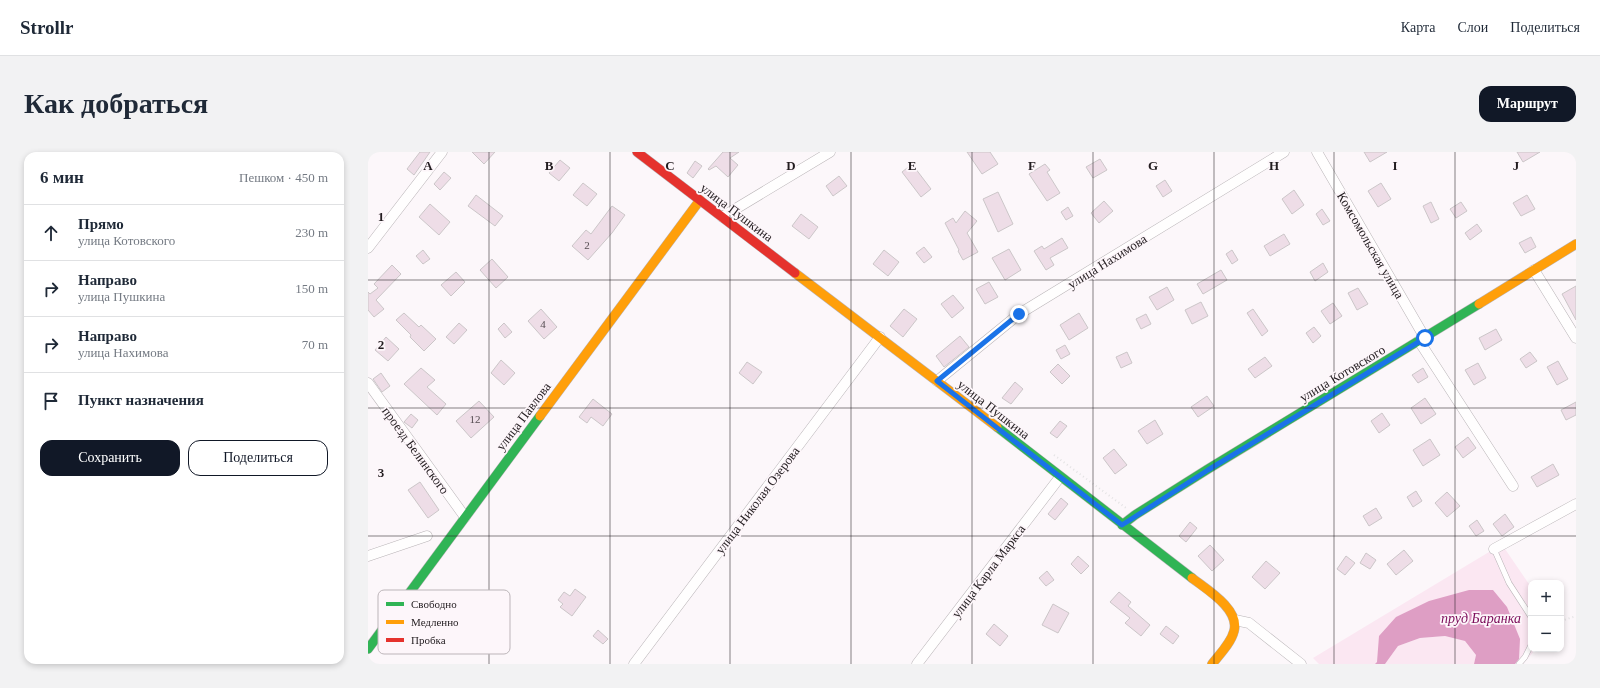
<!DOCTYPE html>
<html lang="ru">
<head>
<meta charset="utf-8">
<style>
	body { margin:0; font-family:Georgia,serif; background:#f2f2f3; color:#1f2937 }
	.controls { position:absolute; right:12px; bottom:12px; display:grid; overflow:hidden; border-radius:8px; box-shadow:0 2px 6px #0003 }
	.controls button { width:36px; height:36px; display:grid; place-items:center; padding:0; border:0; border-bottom:1px solid #e0e1e3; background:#fff; color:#1f2937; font:20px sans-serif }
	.stop { position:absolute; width:12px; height:12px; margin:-9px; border:3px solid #1a73e8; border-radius:50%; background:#fff }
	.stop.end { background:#1a73e8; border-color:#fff; box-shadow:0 1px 4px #0008 }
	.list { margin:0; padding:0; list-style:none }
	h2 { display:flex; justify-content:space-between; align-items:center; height:52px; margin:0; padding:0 16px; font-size:17px }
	h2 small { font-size:13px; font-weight:400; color:#747a83 }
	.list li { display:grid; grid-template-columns:26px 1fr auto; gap:12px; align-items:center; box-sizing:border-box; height:56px; padding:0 16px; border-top:1px solid #e0e1e3 }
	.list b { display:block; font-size:15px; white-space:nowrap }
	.list p { margin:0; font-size:13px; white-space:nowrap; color:#747a83 }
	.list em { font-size:13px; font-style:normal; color:#747a83 }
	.actions { display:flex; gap:8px; padding:12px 16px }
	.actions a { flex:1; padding:9px 0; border:1px solid #111827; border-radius:12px; text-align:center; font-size:14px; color:#111827 }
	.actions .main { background:#111827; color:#fff }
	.icon { flex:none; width:22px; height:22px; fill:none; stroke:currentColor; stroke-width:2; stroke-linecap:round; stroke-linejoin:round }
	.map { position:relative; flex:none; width:1208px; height:512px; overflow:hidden; border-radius:12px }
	header { display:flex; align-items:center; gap:24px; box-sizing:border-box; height:56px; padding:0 20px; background:#fff; border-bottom:1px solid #e0e1e3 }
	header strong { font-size:19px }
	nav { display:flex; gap:22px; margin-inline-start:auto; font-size:14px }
	.intro { display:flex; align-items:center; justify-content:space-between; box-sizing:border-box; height:96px; padding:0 24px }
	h1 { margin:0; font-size:28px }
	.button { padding:10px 18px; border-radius:12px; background:#111827; color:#fff; font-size:14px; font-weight:700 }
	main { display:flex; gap:24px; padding:0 24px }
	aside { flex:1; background:#fff; border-radius:12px; box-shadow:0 2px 6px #0003 }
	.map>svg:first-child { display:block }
	.green { fill:#fbe7f2 }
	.water { fill:#de9ec4 }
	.building { fill:#eedde7; stroke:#cbc6c8 }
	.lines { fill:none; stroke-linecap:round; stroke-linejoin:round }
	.lane-casing { stroke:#b9b4b7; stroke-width:6 }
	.street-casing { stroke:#b9b4b7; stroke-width:11 }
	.fast-casing { stroke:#b9b4b7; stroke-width:10 }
	.slow-casing { stroke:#b9b4b7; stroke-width:10 }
	.jam-casing { stroke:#b9b4b7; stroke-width:10 }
	.path { stroke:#e3e2e3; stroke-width:2; stroke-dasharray:1 3; stroke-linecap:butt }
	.lane { stroke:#fffefe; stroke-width:5 }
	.street { stroke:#fffefe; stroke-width:10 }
	.fast { stroke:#30b455; stroke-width:9 }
	.slow { stroke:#ff9f0a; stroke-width:9 }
	.jam { stroke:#e5322d; stroke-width:9 }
	.route { stroke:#1a73e8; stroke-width:5 }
	.grid { fill:none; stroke:#231d20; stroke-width:1; stroke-opacity:0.55 }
	.labels { text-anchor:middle; stroke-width:3.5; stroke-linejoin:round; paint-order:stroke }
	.number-label { font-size:11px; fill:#564d52 }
	.street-label { font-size:13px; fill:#231d20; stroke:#fdf6fa }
	.water-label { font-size:14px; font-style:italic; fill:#7c0e5b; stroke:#fdf6fa }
	.key { fill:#fdf6fa; stroke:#bcb5b9; stroke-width:1 }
	.key-label { font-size:11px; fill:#231d20 }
	.grid-label { font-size:13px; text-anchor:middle; font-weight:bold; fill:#231d20; stroke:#fdf6fa; stroke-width:3.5; stroke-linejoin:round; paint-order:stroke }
</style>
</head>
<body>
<header>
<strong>Strollr</strong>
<nav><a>Карта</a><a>Слои</a><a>Поделиться</a></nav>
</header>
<div class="intro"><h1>Как добраться</h1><a class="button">Маршрут</a></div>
<main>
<aside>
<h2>6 мин<small>Пешком · 450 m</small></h2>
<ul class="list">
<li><svg class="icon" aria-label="ahead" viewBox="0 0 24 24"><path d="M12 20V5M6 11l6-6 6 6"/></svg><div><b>Прямо</b><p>улица Котовского</p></div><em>230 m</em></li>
<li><svg class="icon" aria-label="right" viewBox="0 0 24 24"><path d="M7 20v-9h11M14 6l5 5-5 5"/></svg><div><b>Направо</b><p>улица Пушкина</p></div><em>150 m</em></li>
<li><svg class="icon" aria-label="right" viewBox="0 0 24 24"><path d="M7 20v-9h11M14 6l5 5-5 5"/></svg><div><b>Направо</b><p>улица Нахимова</p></div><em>70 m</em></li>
<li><svg class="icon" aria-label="arrive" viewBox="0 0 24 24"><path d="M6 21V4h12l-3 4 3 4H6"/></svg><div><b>Пункт назначения</b></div></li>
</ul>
<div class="actions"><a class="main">Сохранить</a><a>Поделиться</a></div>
</aside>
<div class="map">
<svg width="1208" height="512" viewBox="0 0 1208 512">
	<rect width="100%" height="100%" fill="#fcf7fa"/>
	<path class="green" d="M1135,394l28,41v62h5l-13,15h-8l4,-5 -50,-69 -94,74h-56l-6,-6 181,-109z
		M1077,484l20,5 11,14 -2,9h-89l13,-18 22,-8z"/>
	<path class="water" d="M1101,438h24l14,17 13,32 -1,20 -4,5h-41l2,-9 -11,-14 -20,-5 -25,2 -22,8 -13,18h-10l2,-2 2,-26 17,-19 33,-16z"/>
	<path class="building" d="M52,0h10l-16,23 -7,-6z
		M104,0h23l-11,12z
		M355,0h16l-9,6 8,7 -10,12 -12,-11 -7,4 -1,-1z
		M599,0h23l8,12 -16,10z
		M996,0h23l-17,10z
		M1149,0h23l-17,10z
		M732,7l7,11 -14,8 -7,-11z
		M192,8l10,8 -11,13 -10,-8z
		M327,9l7,5 -9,12 -6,-5z
		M544,12l19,25 -10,8 -19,-25z
		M677,12l5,6 -3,2 13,21 -13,8 -18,-27z
		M76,20l7,6 -11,12 -6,-6z
		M471,24l8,10 -14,10 -7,-10z
		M797,28l7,11 -9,6 -7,-11z
		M215,31l14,11 -10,12 -14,-11z
		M1013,31l10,16 -13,8 -10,-16z
		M926,38l10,15 -12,9 -10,-15z
		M630,40l15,32 -15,8 -15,-33z
		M108,43l27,21 -8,10 -27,-20z
		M1159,43l8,14 -14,7 -8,-13z
		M736,49l9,10 -14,12 -8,-10z
		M1063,50l8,17 -8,4 -8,-17z
		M1093,50l6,9 -11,7 -6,-9z
		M62,52l20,18 -11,13 -20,-18z
		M244,54l13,9 -13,18 -24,27 -16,-14 14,-16 5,4z
		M700,55l5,9 -7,4 -5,-8z
		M954,57l8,12 -7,4 -7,-11z
		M597,59l12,10 -10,12 11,19 -15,8 -5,-9 1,-1 -14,-27 8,-5 3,5z
		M433,62l17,13 -9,12 -17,-13z
		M1109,72l5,7 -12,9 -5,-7z
		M916,82l6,10 -20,12 -6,-10z
		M1163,85l5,10 -11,6 -6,-10z
		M694,86l6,10 -18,10 4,7 -8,5 -12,-19 8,-5 2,3z
		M556,95l8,10 -8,6 -8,-10z
		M641,97l12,21 -16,10 -13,-22z
		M55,98l7,9 -7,5 -7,-8z
		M516,98l15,12 -11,14 -15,-12z
		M864,98l6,10 -6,4 -6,-10z
		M124,107l16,18 -12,11 -16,-18z
		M955,111l5,9 -13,9 -5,-9z
		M24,113l9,9 -25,26 8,9 -10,8 -6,-7v-18l2,2 8,-6 -4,-4z
		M853,118l6,10 -24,14 -6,-10z
		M88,120l9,10 -14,14 -10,-11z
		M621,130l9,15 -13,7 -9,-15z
		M1208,134v34l-14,-26z
		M799,135l7,13 -17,10 -8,-13z
		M990,136l10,16 -11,6 -9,-17z
		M585,143l11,13 -12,10 -11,-14z
		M833,150l7,14 -16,8 -7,-14z
		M965,151l9,13 -12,8 -9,-13z
		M173,157l16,18 -13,12 -16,-18z
		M536,157l13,10 -14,18 -13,-11z
		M885,157l15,22 -6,5 -15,-23z
		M36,161l15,14 2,-2 15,14 -12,12 -14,-14 1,-2 -15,-15z
		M711,161l9,15 -19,12 -9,-15z
		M778,162l5,10 -10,5 -5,-10z
		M91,171l8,7 -13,14 -8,-7z
		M136,171l8,9 -7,6 -7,-9z
		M946,175l7,9 -8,7 -7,-10z
		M1128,177l6,11 -17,10 -6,-12z
		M592,184l9,11 -25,20 -8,-11z
		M18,185l13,12 -11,12 -13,-11z
		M697,193l5,9 -9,5 -5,-9z
		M759,200l5,11 -11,5 -5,-11z
		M1162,200l7,9 -11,7 -6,-9z
		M897,205l7,9 -17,12 -7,-9z
		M133,208l14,13 -11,12 -13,-12z
		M1190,209l10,18 -11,6 -10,-18z
		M379,210l15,10 -9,12 -14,-11z
		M1110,211l8,15 -12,7 -9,-15z
		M690,212l12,12 -8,8 -12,-12z
		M53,216l14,12 -8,7 19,17 -9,11 -33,-31z
		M1055,216l5,9 -10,6 -6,-8z
		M13,221l9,13 -8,6 -9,-13z
		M647,230l8,7 -12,15 -9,-6z
		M839,244l7,10 -16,11 -7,-10z
		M1057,246l11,16 -15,10 -10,-16z
		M225,247l19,15 -9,12 -12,-9 -4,6 -8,-6z
		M111,249l15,16 -23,21 -15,-17z
		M1208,250v13l-10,5 -5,-10z
		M1014,261l8,12 -11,8 -8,-12z
		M43,262l7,6 -6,8 -8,-6z
		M787,268l8,14 -16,10 -9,-13z
		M692,269l7,5 -10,12 -7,-5z
		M1100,285l8,11 -13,10 -8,-11z
		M1062,287l10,16 -17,11 -10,-16z
		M746,297l13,16 -12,9 -12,-16z
		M1185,312l6,11 -22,12 -6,-10z
		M52,330l19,28 -11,8 -20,-28z
		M1048,339l6,10 -9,6 -6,-10z
		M1079,340l13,14 -13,11 -12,-14z
		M693,346l7,6 -13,16 -7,-6z
		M1008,356l6,10 -13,8 -6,-10z
		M1137,362l9,13 -12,9 -9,-12z
		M1109,368l7,11 -8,5 -7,-10z
		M822,370l7,6 -11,14 -7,-6z
		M842,393l14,15 -12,11 -14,-15z
		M1036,398l9,11 -17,14 -9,-11z
		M998,401l10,7 -6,9 -10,-6z
		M710,404l11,10 -8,8 -10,-10z
		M978,404l9,7 -10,12 -8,-6z
		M898,409l14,12 -15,16 -13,-12z
		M679,419l7,9 -8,6 -7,-8z
		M207,437l11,8 -14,19 -12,-9 3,-3 -5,-4 6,-8 6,4z
		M751,440l12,10 -3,4 22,19 -9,11 -16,-13 5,-5 -20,-16z
		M685,452l16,9 -11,20 -16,-8z
		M626,472l14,12 -8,10 -14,-12z
		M798,474l13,10 -6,8 -13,-10z
		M230,478l10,9 -5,5 -10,-8z"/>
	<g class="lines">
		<g class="lane-casing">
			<path id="lane" d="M1126,397l15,34 22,34
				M1151,512l6,-7 6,-12"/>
		</g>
		<g class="street-casing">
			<path id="street" d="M949,0l108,186
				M354,65l108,-65
				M0,96l74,-96
				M1166,118l42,68
				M1051,189l94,145
				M569,229l82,-67 265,-162
				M0,231l97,134
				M1126,397l82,-45
				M0,404l59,-20
				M867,468l14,3 52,41
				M266,512l246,-327
				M549,512l143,-187"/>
		</g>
		<g class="fast-casing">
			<path id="fast" d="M629,275l195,151
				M754,373l13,-10 73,-46 271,-165
				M0,497l172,-233"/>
		</g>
		<g class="slow-casing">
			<path id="slow" d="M427,121l202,154
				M1111,152l97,-60
				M172,264l160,-216
				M824,426c14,11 48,31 42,53 -3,12 -14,23 -22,33"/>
		</g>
		<g class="jam-casing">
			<path id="jam" d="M269,0l158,121"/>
		</g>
		<path class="path" d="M686,303l72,53
			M1193,469l15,-5"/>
		<use href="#lane" class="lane"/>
		<use href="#street" class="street"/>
		<use href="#fast" class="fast"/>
		<use href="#slow" class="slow"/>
		<use href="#jam" class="jam"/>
	</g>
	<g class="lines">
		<path class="route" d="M651,162l-82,67 185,144 86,-55 217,-132"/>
	</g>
	<path class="grid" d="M121,0v512M242,0v512M362,0v512M483,0v512M604,0v512M725,0v512M846,0v512M966,0v512M1087,0v512M0,128h1208M0,256h1208M0,384h1208"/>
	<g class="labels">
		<g class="number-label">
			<text x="219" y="97">2</text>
			<text x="175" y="176">4</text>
			<text x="107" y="271">12</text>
		</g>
		<g class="street-label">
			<text transform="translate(369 60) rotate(37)" y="5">улица Пушкина</text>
			<text transform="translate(1003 93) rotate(60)" y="5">Комсомольская улица</text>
			<text transform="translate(739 109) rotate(-32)" y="5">улица Нахимова</text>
			<text transform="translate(974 221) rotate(-31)" y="5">улица Котовского</text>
			<text transform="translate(626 257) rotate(38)" y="5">улица Пушкина</text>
			<text transform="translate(155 264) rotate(-53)" y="5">улица Павлова</text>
			<text transform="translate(48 298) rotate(54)" y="5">проезд Белинского</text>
			<text transform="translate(389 348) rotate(-53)" y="5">улица Николая Озерова</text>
			<text transform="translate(620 419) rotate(-53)" y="5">улица Карла Маркса</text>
		</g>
		<g class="water-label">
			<text x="1113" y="471">пруд Баранка</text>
		</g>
	</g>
	<rect x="10" y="438" width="132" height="64" rx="6" class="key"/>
	<rect x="18" y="450" width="18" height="4" fill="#30b455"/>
	<rect x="18" y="468" width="18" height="4" fill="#ff9f0a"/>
	<rect x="18" y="486" width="18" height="4" fill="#e5322d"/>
	<g class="key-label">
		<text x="43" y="456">Свободно</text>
		<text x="43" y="474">Медленно</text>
		<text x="43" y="492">Пробка</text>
	</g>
	<g class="grid-label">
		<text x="60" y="18">A</text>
		<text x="181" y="18">B</text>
		<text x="302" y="18">C</text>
		<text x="423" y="18">D</text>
		<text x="544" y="18">E</text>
		<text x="664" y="18">F</text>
		<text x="785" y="18">G</text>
		<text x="906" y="18">H</text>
		<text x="1027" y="18">I</text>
		<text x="1148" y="18">J</text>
		<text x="13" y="69">1</text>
		<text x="13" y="197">2</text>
		<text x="13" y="325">3</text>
	</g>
</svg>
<div class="controls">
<button>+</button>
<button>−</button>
</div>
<div class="stop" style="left:1057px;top:186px"></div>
<div class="stop end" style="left:651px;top:162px"></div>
</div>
</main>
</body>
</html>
